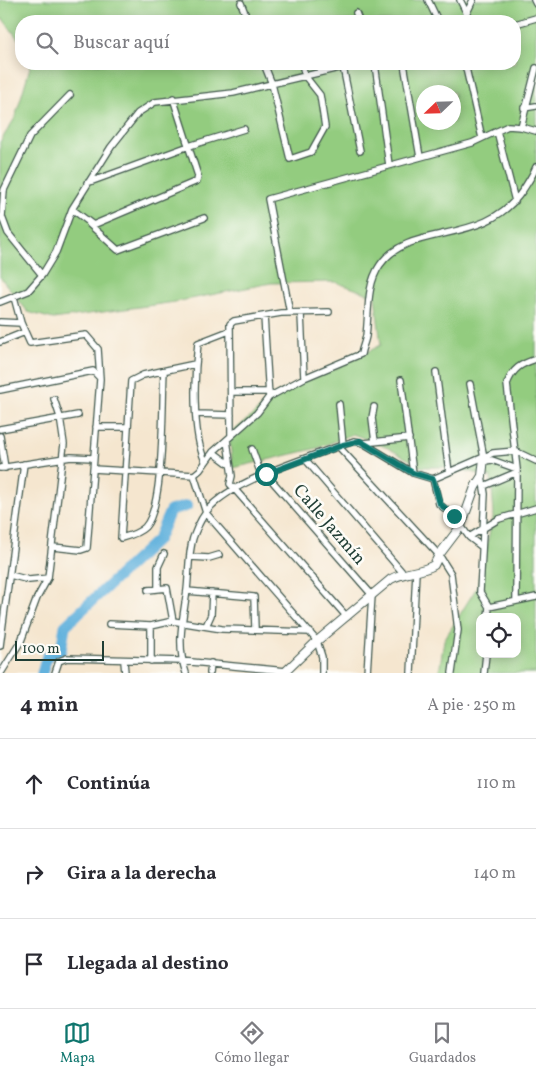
<!DOCTYPE html>
<html lang="es">
<head>
<meta charset="utf-8">
<style>
	body { margin:0; font-family:Vollkorn,serif; background:#f7f7f7; color:#2b2b33 }
	.controls { position:absolute; right:15px; bottom:15px; display:grid; overflow:hidden; border-radius:10px; box-shadow:0 2px 12px #0003 }
	.controls button { width:45px; height:45px; display:grid; place-items:center; padding:0; border:0; border-bottom:1px solid #e1e1e2; background:#fff; color:#2b2b33; font:25px sans-serif }
	.compass { position:absolute; left:416px; top:85px; width:45px; height:45px; border-radius:50%; background:#fff; box-shadow:0 2px 12px #0003; rotate:247deg }
	.scale { position:absolute; left:15px; bottom:12px; width:89px; box-sizing:border-box; padding-left:5px; border:2px solid #1f3d34; border-top:0; font-size:14px; line-height:18px; white-space:nowrap; color:#1f3d34; -webkit-text-stroke:4px #fdfcf7; paint-order:stroke }
	.stop { position:absolute; width:15px; height:15px; margin:-11px; border:4px solid #0f766e; border-radius:50%; background:#fff }
	.stop.end { background:#0f766e; border-color:#fff; box-shadow:0 1px 5px #0008 }
	.list { margin:0; padding:0; list-style:none }
	h2 { display:flex; justify-content:space-between; align-items:center; height:65px; margin:0; padding:0 20px; font-size:21px }
	h2 small { font-size:16px; font-weight:400; color:#7c7c81 }
	.list li { display:grid; grid-template-columns:32px 1fr auto; gap:15px; align-items:center; box-sizing:border-box; height:90px; padding:0 20px; border-top:1px solid #e1e1e2 }
	.list b { display:block; font-size:19px; white-space:nowrap }
	.list em { font-size:16px; font-style:normal; color:#7c7c81 }
	.icon { flex:none; width:28px; height:28px; fill:none; stroke:currentColor; stroke-width:2; stroke-linecap:round; stroke-linejoin:round }
	.map { position:relative; flex:none; width:536px; height:673px; overflow:hidden }
	.search { position:absolute; background:#fff; box-shadow:0 2px 12px #0003; left:15px; right:15px; top:15px; height:55px; display:flex; align-items:center; gap:12px; box-sizing:border-box; padding:0 18px; border-radius:20px; color:#7c7c81; font-size:19px }
	.sheet { height:335px; background:#fff }
	nav { display:flex; justify-content:space-around; align-items:center; box-sizing:border-box; height:70px; border-top:1px solid #e1e1e2; background:#fff; font-size:14px; color:#7c7c81 }
	nav a { display:grid; justify-items:center; gap:2px }
	nav .on { color:#0f766e }
	.map>svg:first-child { display:block }
	.green { fill:#93cc7f; stroke:#59845a; fill-rule:evenodd }
	.lines { fill:none; stroke-linecap:round; stroke-linejoin:round }
	.river { stroke:#63b2dd; stroke-width:11 }
	.street-casing { stroke:#3f564b; stroke-width:8 }
	.secondary-casing { stroke:#3f564b; stroke-width:10 }
	.street { stroke:#fff; stroke-width:5.5 }
	.secondary { stroke:#fff; stroke-width:8 }
	.route { stroke:#0f766e; stroke-width:6 }
	.labels { text-anchor:middle; stroke-width:5; stroke-linejoin:round; paint-order:stroke }
	.street-label { font-size:18px; fill:#1f3d34; stroke:#fdfcf7 }
</style>
</head>
<body>
<div class="map">
<svg width="536" height="673" viewBox="0 0 536 673">
	<rect width="100%" height="100%" fill="#fdfcf7"/>
	<filter id="ink" filterUnits="userSpaceOnUse"><feTurbulence type="fractalNoise" baseFrequency=".02" numOctaves="2"/><feDisplacementMap in="SourceGraphic" scale="10" xChannelSelector="R" yChannelSelector="G"/><feConvolveMatrix kernelMatrix="1 2 1 2 8 2 1 2 1" color-interpolation-filters="sRGB"/></filter>
	<filter id="wash" filterUnits="userSpaceOnUse"><feTurbulence type="fractalNoise" baseFrequency=".0096" numOctaves="4" result="noise"/><feDisplacementMap in="SourceGraphic" scale="20" xChannelSelector="R" yChannelSelector="G"/><feGaussianBlur stdDeviation="1.12" result="paint"/><feColorMatrix in="noise" values="0 0 0 0 0 0 0 0 0 0 0 0 0 0 0 0 0 1.4 0 .05"/><feComposite in="paint" operator="in"/></filter>
	<g filter="url(#wash)">
		<rect width="100%" height="100%" fill="#f5e6cf"/>
		<path class="green" d="M0,0h536v673h-97l5,-33 33,-53 17,-74 -3,-36 -39,-10h-30l-34,-19 -35,-14 -35,14 -85,20 -4,-33 26,-22 16,-17 64,-27 46,-24 -6,-49 -40,-14 -64,1 -96,19 -122,17 -25,-7 -28,-35v-135l15,-24 16,-54h484v-43h-494v22l-18,-24 -3,1zM424,92h30v30h-30zM480,617h37v37h-37z"/>
		<g class="lines">
			<path class="river" d="M42,673l5,-17 14,-6 4,-24 93,-87 12,-28 17,-5"/>
		</g>
	</g>
	<g filter="url(#ink)">
		<g class="lines">
			<g class="street-casing">
				<path id="street" d="M428,0l10,21
					M460,0l6,12
					M534,0l2,4
					M241,3l7,18
					M356,13l3,8
					M463,21l10,-21
					M515,24l21,-6
					M264,64l8,20 18,75 21,-7 14,-25 -5,-32 -15,-19 -3,-12
					M375,64l14,101
					M404,64l16,93
					M465,64l17,74
					M343,67l17,84
					M524,108l12,-2
					M521,127l15,-59
					M497,131l18,70
					M87,183l102,-37 55,-17
					M72,209l21,16 104,-44 1,-5 -25,-78
					M89,224l29,26 86,-32
					M42,275l-34,-42 -6,-16 2,-27 26,-54 40,-41
					M14,297l7,26
					M0,302l28,-11 14,-16 14,-23 16,-43 39,-62 27,-34 17,-11 78,-9 123,-29
					M290,313l-22,-114 204,-56 36,-17 13,1 15,4
					M301,314l3,64
					M264,316l5,81
					M0,322l21,1 9,20 56,-8 12,14 2,30 -13,169 -6,2 -28,-3
					M0,342l25,-10
					M164,371c-2,32 1,135 -19,156 -6,6 -16,9 -24,11l10,-157 12,-6 52,-11
					M436,372l13,100
					M401,380l12,93
					M470,384l14,74
					M0,390l93,-19 6,6
					M231,392h38
					M339,404l4,41
					M374,407l-2,11 3,24
					M197,414l34,1
					M96,427h32
					M0,429l78,-14
					M0,436l5,32
					M231,436l-1,-112 4,-3 47,-8 48,-1
					M227,440l5,36 -2,8 117,133
					M364,443l45,-5
					M339,447l100,108 12,19 7,56 -6,43
					M252,449l7,20 7,5 106,121 -5,78
					M213,452l16,12
					M305,459l98,114
					M205,461c-13,-28 -11,-86 -7,-118l31,-12
					M485,461l7,-1 25,9
					M0,468l71,-11 22,1
					M93,469l101,6 6,-5 13,-18 44,-39 12,-16 35,-19 57,-24c1,-6 4,-12 5,-18 3,-23 0,-51 14,-71 30,-44 104,-17 143,-75 5,-8 10,-15 13,-23
					M194,475l12,38 111,128 5,16v16
					M482,476l3,18 -5,98 9,15 -1,10
					M433,479l6,25 15,12 15,21 13,10
					M484,486l33,-14
					M469,537l30,-18 37,-11
					M190,557l19,1 10,-3
					M10,575l19,5 19,-2
					M158,589v-22l6,-13
					M148,590l19,-2 6,33
					M187,591l67,6 1,32
					M516,601l1,-132 -10,-85c6,-16 14,-20 29,-25
					M489,607l47,-10
					M109,624l42,2 22,-5 49,8 88,3
					M206,626l5,-11 1,-22
					M0,646l24,-182
					M124,661l1,12
					M151,661v-35
					M1,673l20,-32 16,-43 11,-20 16,-134 -4,-27 -6,-18
					M55,673l4,-12 8,-3 114,3 105,10v2
					M186,673c-10,-28 -3,-54 1,-83 2,-17 1,-35 6,-52 5,-14 14,-30 25,-38 29,-24 100,-46 136,-59l9,2 50,30 20,6 60,-26 22,-2 21,10
					M210,673l1,-10
					M411,673l5,-101
					M484,673l2,-19"/>
			</g>
			<g class="secondary-casing">
				<path id="secondary" d="M284,673l33,-32 74,-62c14,-8 30,-6 43,-14l5,-10 22,-29 14,-39 7,-11 2,-18"/>
			</g>
			<use href="#street" class="street"/>
			<use href="#secondary" class="secondary"/>
		</g>
	</g>
	<g class="lines" filter="url(#ink)">
		<path class="route" d="M266,474l77,-29 17,-4 53,32 20,6 7,25 14,12"/>
	</g>
	<g class="labels">
		<g class="street-label">
			<text transform="translate(330 524) rotate(49)" y="6">Calle Jazmín</text>
		</g>
	</g>
</svg>
<div class="controls">
<button><svg class="icon" aria-label="locate" viewBox="0 0 24 24"><circle cx="12" cy="12" r="6"/><path d="M12 2v4M12 18v4M2 12h4M18 12h4"/></svg></button>
</div>
<svg class="compass" viewBox="-18 -18 36 36"><path d="M0-13l5 13h-10z" fill="#e53935"/><path d="M0 13l5-13h-10z" fill="#7c7c81"/></svg>
<div class="scale">100 m</div>
<div class="stop" style="left:266px;top:474px"></div>
<div class="stop end" style="left:454px;top:516px"></div>
<div class="search"><svg class="icon" aria-label="search" viewBox="0 0 24 24"><circle cx="10" cy="10" r="6"/><path d="M15 15l6 6"/></svg>Buscar aquí</div>
</div>
<section class="sheet">
<h2>4 min<small>A pie · 250 m</small></h2>
<ul class="list">
<li><svg class="icon" aria-label="ahead" viewBox="0 0 24 24"><path d="M12 20V5M6 11l6-6 6 6"/></svg><div><b>Continúa</b></div><em>110 m</em></li>
<li><svg class="icon" aria-label="right" viewBox="0 0 24 24"><path d="M7 20v-9h11M14 6l5 5-5 5"/></svg><div><b>Gira a la derecha</b></div><em>140 m</em></li>
<li><svg class="icon" aria-label="arrive" viewBox="0 0 24 24"><path d="M6 21V4h12l-3 4 3 4H6"/></svg><div><b>Llegada al destino</b></div></li>
</ul>
</section>
<nav>
<a class="on"><svg class="icon" aria-label="map" viewBox="0 0 24 24"><path d="M3 6l6-2 6 2 6-2v14l-6 2-6-2-6 2zM9 4v14M15 6v14"/></svg>Mapa</a>
<a><svg class="icon" aria-label="directions" viewBox="0 0 24 24"><path d="M12 3l9 9-9 9-9-9zM9 14v-3h6M13 9l2 2-2 2"/></svg>Cómo llegar</a>
<a><svg class="icon" aria-label="saved" viewBox="0 0 24 24"><path d="M7 4h10v16l-5-4-5 4z"/></svg>Guardados</a>
</nav>
</body>
</html>
